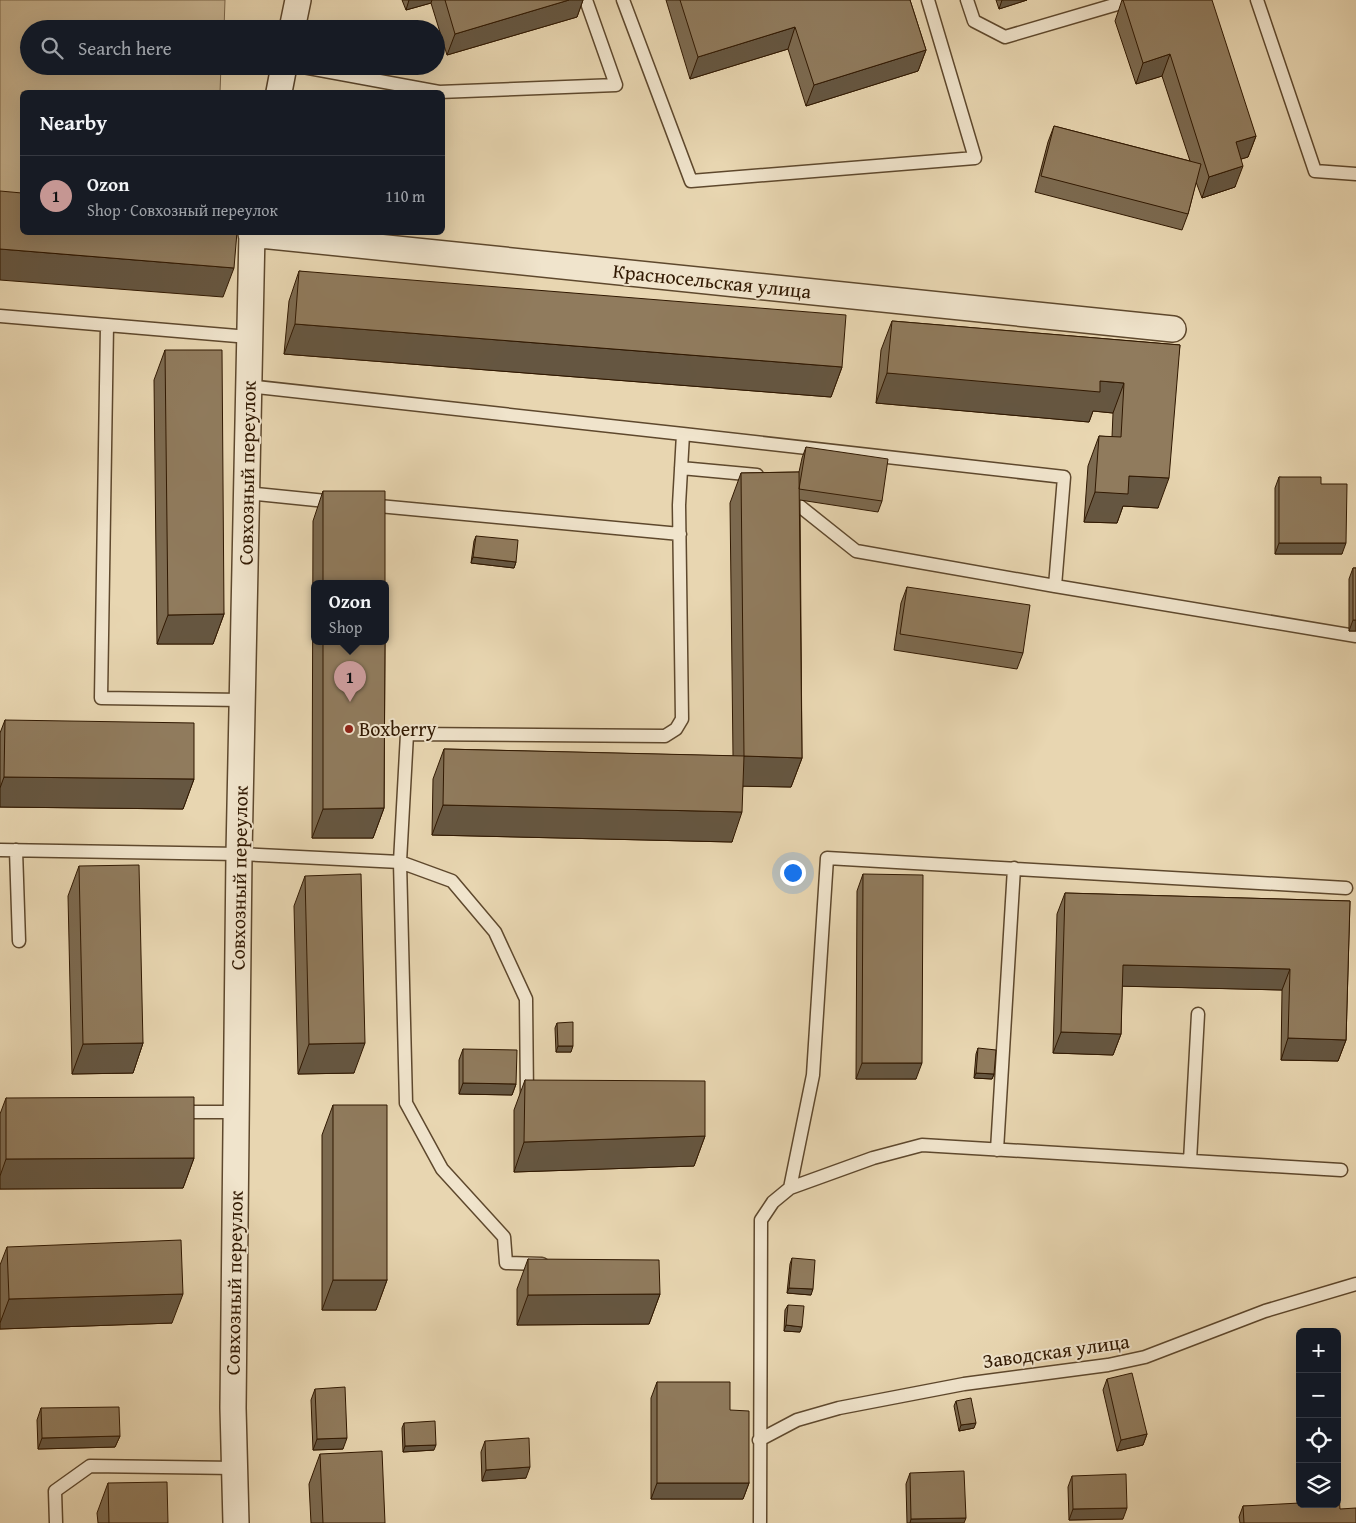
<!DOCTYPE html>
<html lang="en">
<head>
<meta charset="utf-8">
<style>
	body { margin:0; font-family:"Gentium Book Plus",serif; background:#20242c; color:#f1f3f6 }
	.controls { position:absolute; right:15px; bottom:15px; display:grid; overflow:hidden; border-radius:8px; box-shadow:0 5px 20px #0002 }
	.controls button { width:45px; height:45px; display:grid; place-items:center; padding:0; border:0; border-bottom:1px solid #363941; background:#171b24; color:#f1f3f6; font:25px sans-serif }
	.you { position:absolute; left:792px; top:872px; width:18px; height:18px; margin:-12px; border:4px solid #fff; border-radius:50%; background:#1a73e8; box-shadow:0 0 0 8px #1a73e833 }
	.badge { display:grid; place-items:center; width:32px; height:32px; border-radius:50%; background:#c59692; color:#111; font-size:16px; font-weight:700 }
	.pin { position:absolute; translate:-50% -41px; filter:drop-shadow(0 1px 2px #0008) }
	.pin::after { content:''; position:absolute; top:26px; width:18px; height:15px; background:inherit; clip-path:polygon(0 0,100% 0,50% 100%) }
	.popup { position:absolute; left:311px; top:580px; width:78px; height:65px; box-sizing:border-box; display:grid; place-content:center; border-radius:8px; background:#171b24; filter:drop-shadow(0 1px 4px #0005); font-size:16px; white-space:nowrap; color:#9ea1a6 }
	.popup b { font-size:19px; color:#f1f3f6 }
	.popup::after { content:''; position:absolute; left:50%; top:100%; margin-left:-10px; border:10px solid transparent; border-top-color:#171b24 }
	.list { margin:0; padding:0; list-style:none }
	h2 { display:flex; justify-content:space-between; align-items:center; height:65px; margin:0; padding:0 20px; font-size:21px }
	h2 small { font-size:16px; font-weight:400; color:#9ea1a6 }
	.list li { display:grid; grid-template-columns:32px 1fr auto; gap:15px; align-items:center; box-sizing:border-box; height:80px; padding:0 20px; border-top:1px solid #363941 }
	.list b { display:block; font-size:19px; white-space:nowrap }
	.list p { margin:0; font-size:16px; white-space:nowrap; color:#9ea1a6 }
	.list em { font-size:16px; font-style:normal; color:#9ea1a6 }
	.icon { flex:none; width:28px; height:28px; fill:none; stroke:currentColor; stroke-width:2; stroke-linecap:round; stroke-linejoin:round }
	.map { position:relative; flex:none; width:1356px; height:1523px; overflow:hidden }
	.search { position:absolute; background:#171b24; box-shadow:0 5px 20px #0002; left:20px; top:20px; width:425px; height:55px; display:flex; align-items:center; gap:12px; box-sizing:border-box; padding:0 18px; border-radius:28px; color:#9ea1a6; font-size:19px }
	.panel { position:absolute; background:#171b24; box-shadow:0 5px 20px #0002; left:20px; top:90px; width:425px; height:145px; border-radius:8px }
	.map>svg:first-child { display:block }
	.green { fill:#c9b693; stroke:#7c674a }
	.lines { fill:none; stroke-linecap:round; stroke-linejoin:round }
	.lane-casing { stroke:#5e482d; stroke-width:15 }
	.street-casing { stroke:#5e482d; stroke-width:28 }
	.lane { stroke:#f0e4cc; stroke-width:12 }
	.street { stroke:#f0e4cc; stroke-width:25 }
	.wall { fill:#7c6a50; stroke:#301801 }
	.shaded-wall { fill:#655641; stroke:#301801 }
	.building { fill:#907b5d; stroke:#301801 }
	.poi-dot { fill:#8f2418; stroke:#f0e4cc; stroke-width:2 }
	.labels { text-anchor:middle; stroke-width:4; stroke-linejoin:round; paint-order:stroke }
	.street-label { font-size:20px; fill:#301801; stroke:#f0e4cc }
	.poi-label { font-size:20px; fill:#301801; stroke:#f0e4cc; text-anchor:start }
</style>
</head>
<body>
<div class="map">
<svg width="1356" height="1523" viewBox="0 0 1356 1523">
	<rect width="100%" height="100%" fill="#e8d6b1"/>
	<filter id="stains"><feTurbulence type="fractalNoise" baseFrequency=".004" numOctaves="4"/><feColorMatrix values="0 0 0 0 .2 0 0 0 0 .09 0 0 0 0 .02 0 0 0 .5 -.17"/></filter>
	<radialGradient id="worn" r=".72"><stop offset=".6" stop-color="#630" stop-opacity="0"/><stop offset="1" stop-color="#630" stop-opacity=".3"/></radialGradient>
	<path class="green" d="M0,0h225l-1,29h-195v37h192l-1,26h-198v118l-22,-2z"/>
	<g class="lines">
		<g class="lane-casing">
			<path id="lane" d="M623,0l68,181 284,-23 -47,-158
				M967,0l7,21 31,16 126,-37
				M1257,0l58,171 41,3
				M298,66l141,26 177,-7 -30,-85
				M0,316l107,9
				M683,434l381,43 -9,109 301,50
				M681,468l76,7
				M246,493l90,9
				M787,496l69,55 199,35
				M368,505l312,29
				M242,700l-141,-2 6,-373 142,12
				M0,850l239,4 161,8 7,-128 258,2 11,-7 6,-10 -3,-214 4,-71 -435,-48
				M16,850l3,91
				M527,1097l-1,-98 -31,-67 -43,-51 -52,-19 6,241 36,66 62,68 2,26 36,1
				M179,1112h57
				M997,1150l17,-282
				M1190,1161l8,-147
				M790,1188l23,-113 14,-217 519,30
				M759,1440l38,-20 42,-12 125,-24 144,-19 37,-8 120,-46 91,-27
				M56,1523l-1,-32 35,-25 145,2
				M760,1523l1,-303 12,-18 17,-14 83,-30 49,-13 419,25"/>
		</g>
		<g class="street-casing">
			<path id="street" d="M292,29l6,-29
				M279,92l5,-26
				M251,234l922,95
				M236,1523l-3,-115 6,-554 13,-622"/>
		</g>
		<use href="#lane" class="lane"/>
		<use href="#street" class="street"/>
	</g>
	<path class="wall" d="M402,0h181l-6,17 -130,38 -16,-52 -25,7z
		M666,0h244l16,50 -8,21 -112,35 -18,-57 -98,30z
		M996,0h31l-28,9z
		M1122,0l134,136 -8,21 -7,2 -6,28 -33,11 -6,-16 -8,32 -6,16 -147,-38 13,-50 6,-16 136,35 -28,-85 -26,8 -21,-63z
		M299,271l543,96 -11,30 -547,-43 5,-53z
		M892,321l288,24 -22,163 -35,-2 -6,17 -33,-1 4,-56 11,-30 13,1 1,-24 -20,-2 -4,11 -213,-19 5,-53z
		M165,350l59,264 -11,30h-56l-3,-264z
		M806,447l76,54 -4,11 -78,-12 2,258 -11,29 -48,-1 -11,56 -300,-7 1,-56 11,-30 289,7 -3,-253 11,-30 58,-1 3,-14z
		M1279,477l42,7 21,70h-67v-66z
		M323,491l62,92h-70v58h70l-1,167 -11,30h-61l1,-317z
		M476,536l40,26 -2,6 -43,-5 3,-22z
		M1353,568h3v63h-7v-52z
		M907,587l116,66 -6,16 -123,-19 7,-47z
		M5,720l189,59 -11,30 -183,-2v-74z
		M79,866l64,177 -10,30 -61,1 -4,-178z
		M863,874l53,205h-60l1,-188z
		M305,876l49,197 -56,1 -4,-168z
		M1065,893l285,8 -4,139 -8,21 -57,-1 1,-70 -160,-4 -1,48 -8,21 -60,-2 4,-139z
		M557,1023l14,29h-15l-1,-24z
		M978,1048l16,26 -2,5 -18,-1 2,-24z
		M463,1049l53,35 -4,11 -53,-1v-34z
		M525,1080l180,56 -11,30 -180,6v-62z
		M6,1098l188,60 -11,30 -183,1v-75z
		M333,1105l54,175 -11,30h-54v-175z
		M7,1247l165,76 -172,6v-64z
		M792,1258l19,37 -24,-2 3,-29z
		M528,1259l132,35 -11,30 -132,1v-36z
		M788,1305l12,27 -16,-1 1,-21z
		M1107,1379l40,55 -4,11 -26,6 -14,-61z
		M657,1382l73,28 19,73 -6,16h-92v-101z
		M315,1389l28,60 -30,1 -2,-50z
		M956,1401l18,27 -15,3 -5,-25z
		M41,1408l79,28 -5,11 -77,2 -1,-29z
		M404,1423l30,27 -31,2 -1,-24z
		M485,1441l41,37 -44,3 -1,-29z
		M320,1454l65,69h-74l-2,-39z
		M910,1473l54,50h-57l-1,-39z
		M1072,1476l51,43 -54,1 -1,-33z
		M108,1483l60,40h-70l-1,-10z
		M1243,1506l97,3 16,14h-116l-1,-6z"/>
	<path class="shaded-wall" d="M409,0h23l-1,3 -25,7z
		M569,0h14l-6,17 -130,38 8,-21z
		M1002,0h25l-28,9z
		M795,27l-7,22 -98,30 8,-22z
		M926,50l-8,21 -112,35 8,-21z
		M1170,54l-8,22 -26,8 7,-21z
		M1256,136l-8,21 -20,6 8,-21z
		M1243,166l-8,21 -33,11 7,-21z
		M0,249l234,19 -11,29 -223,-17z
		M295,324l547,43 -11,30 -547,-43z
		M887,373l213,8 24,2 -11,30 -20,-2 -4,11 -213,-19z
		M1129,476l40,2 -11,30 -35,-2 -6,17 -33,-1 11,-30z
		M1279,543h67l-4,11h-67z
		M473,557l43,5 -2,6 -43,-5z
		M224,614l-11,30h-56l11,-29z
		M1353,620h3v11h-7z
		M744,756l58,2 -11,29 -58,-1z
		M4,777l190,2 -11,30 -183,-2v-19z
		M443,805l299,7 -10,30 -300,-7z
		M384,808l-11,30h-61l11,-29z
		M1123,965l167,4 -8,21 -167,-4z
		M1061,1032l60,2 -8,21 -60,-2z
		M1288,1038l58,2 -8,21 -57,-1z
		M143,1043l-10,30 -61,1 11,-30z
		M365,1043l-11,30 -56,1 11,-30z
		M558,1046h15l-2,6h-15z
		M862,1063h60l-6,16h-60z
		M976,1073l18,1 -2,5 -18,-1z
		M463,1083l53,1 -4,11 -53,-1z
		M705,1136l-11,30 -180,6 10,-30z
		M194,1158l-11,30 -183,1v-13l6,-17z
		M333,1280h54l-11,30h-54z
		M789,1288l24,1 -2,6 -24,-2z
		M183,1294l-11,29 -172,6v-6l9,-24z
		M660,1294l-11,30 -132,1 11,-30z
		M786,1325l16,2 -2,5 -16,-1z
		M976,1423l-2,5 -15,3 2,-6z
		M1147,1434l-4,11 -26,6 4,-11z
		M120,1436l-5,11 -77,2 4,-11z
		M347,1438l-4,11 -30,1 4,-11z
		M436,1445l-2,5 -31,2 2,-6z
		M530,1467l-4,11 -44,3 4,-11z
		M657,1483h92l-6,16h-92z
		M1127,1508l-4,11 -54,1 4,-11z
		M966,1518l-2,5h-54l1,-4z"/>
	<path class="building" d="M445,0h124l-114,34z
		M680,0h230l16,50 -112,35 -19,-58 -97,30z
		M1123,0h89l44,136 -20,6 7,24 -34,11 -39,-123 -27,9z
		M1054,126l147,38 -13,50 -147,-38z
		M0,191l22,2v39h215l-3,36 -234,-19z
		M299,271l547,44 -4,52 -547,-43z
		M892,321l288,24 -11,133 -40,-2 -1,18 -33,-2 4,-56 22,1 3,-54 -24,-2v11l-213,-19z
		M165,350h57l2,264 -56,1z
		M806,447l82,12 -6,42 -83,-12z
		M799,472l3,286 -58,-2 -3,-283z
		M1279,477h42v7h26l-1,59h-67z
		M323,491h62v92h-62z
		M476,536l42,4 -2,22 -43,-5z
		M1353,568h3v52h-3z
		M907,587l123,18 -7,48 -123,-19z
		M323,641h62l-1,167 -61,1z
		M5,720l189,3v56l-190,-2z
		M444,749l300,7 -2,56 -299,-7z
		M139,865l4,178 -60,1 -4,-178z
		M361,874l4,169 -56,1 -4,-168z
		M863,874l60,1 -1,188h-60z
		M1065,893l285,8 -4,139 -58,-2 2,-69 -167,-4 -2,69 -60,-2z
		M573,1022v24h-15l-1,-23z
		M978,1048l18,2 -2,24 -18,-1z
		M463,1049l54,1 -1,34 -53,-1z
		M525,1080l180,1v55l-181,6z
		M194,1097v61l-188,1v-61z
		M333,1105h54v175h-54z
		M181,1240l2,54 -174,5 -2,-52z
		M792,1258l23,2 -2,29 -24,-1z
		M528,1259l131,1 1,34 -132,1z
		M788,1305l16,1 -2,21 -16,-2z
		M1132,1373l15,61 -26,6 -14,-61z
		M657,1382h73v28l19,1v72h-92z
		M345,1387l2,51 -30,1 -2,-50z
		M971,1398l5,25 -15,2 -5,-24z
		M119,1407l1,29 -78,2 -1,-30z
		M435,1421l1,24 -31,1 -1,-23z
		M529,1438l1,29 -44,3 -1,-29z
		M382,1451l3,72h-62l-3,-69z
		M1337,1463l3,46 16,-1v15h-112l-1,-17 57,-3v1h37z
		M964,1471l2,47 -55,1 -1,-46z
		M1126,1474l1,34 -54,1 -1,-33z
		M167,1482l1,41h-59l-1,-40z"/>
	<circle class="poi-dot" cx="349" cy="729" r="5"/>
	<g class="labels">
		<g class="street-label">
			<text transform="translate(712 281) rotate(6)" y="7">Красносельская улица</text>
			<text transform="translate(247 473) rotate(-89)" y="7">Совхозный переулок</text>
			<text transform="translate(239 878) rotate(-89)" y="7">Совхозный переулок</text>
			<text transform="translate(234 1283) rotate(-89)" y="7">Совхозный переулок</text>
			<text transform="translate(1056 1351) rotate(-8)" y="7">Заводская улица</text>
		</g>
		<g class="poi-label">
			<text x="359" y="736">Boxberry</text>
		</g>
	</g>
	<rect width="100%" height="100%" filter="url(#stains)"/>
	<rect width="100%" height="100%" fill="url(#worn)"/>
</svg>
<div class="controls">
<button>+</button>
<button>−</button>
<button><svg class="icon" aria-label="locate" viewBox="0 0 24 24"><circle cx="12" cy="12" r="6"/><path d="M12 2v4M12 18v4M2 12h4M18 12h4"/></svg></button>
<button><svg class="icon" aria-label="layers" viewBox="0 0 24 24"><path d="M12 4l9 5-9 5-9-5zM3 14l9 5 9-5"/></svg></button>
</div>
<div class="you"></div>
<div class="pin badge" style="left:350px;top:702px">1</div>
<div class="popup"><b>Ozon</b>Shop</div>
<div class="search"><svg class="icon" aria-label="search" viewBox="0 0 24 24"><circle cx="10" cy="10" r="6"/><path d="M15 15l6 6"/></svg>Search here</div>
<section class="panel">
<h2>Nearby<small></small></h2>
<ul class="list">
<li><span class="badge">1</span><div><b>Ozon</b><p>Shop · Совхозный переулок</p></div><em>110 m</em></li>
</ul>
</section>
</div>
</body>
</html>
